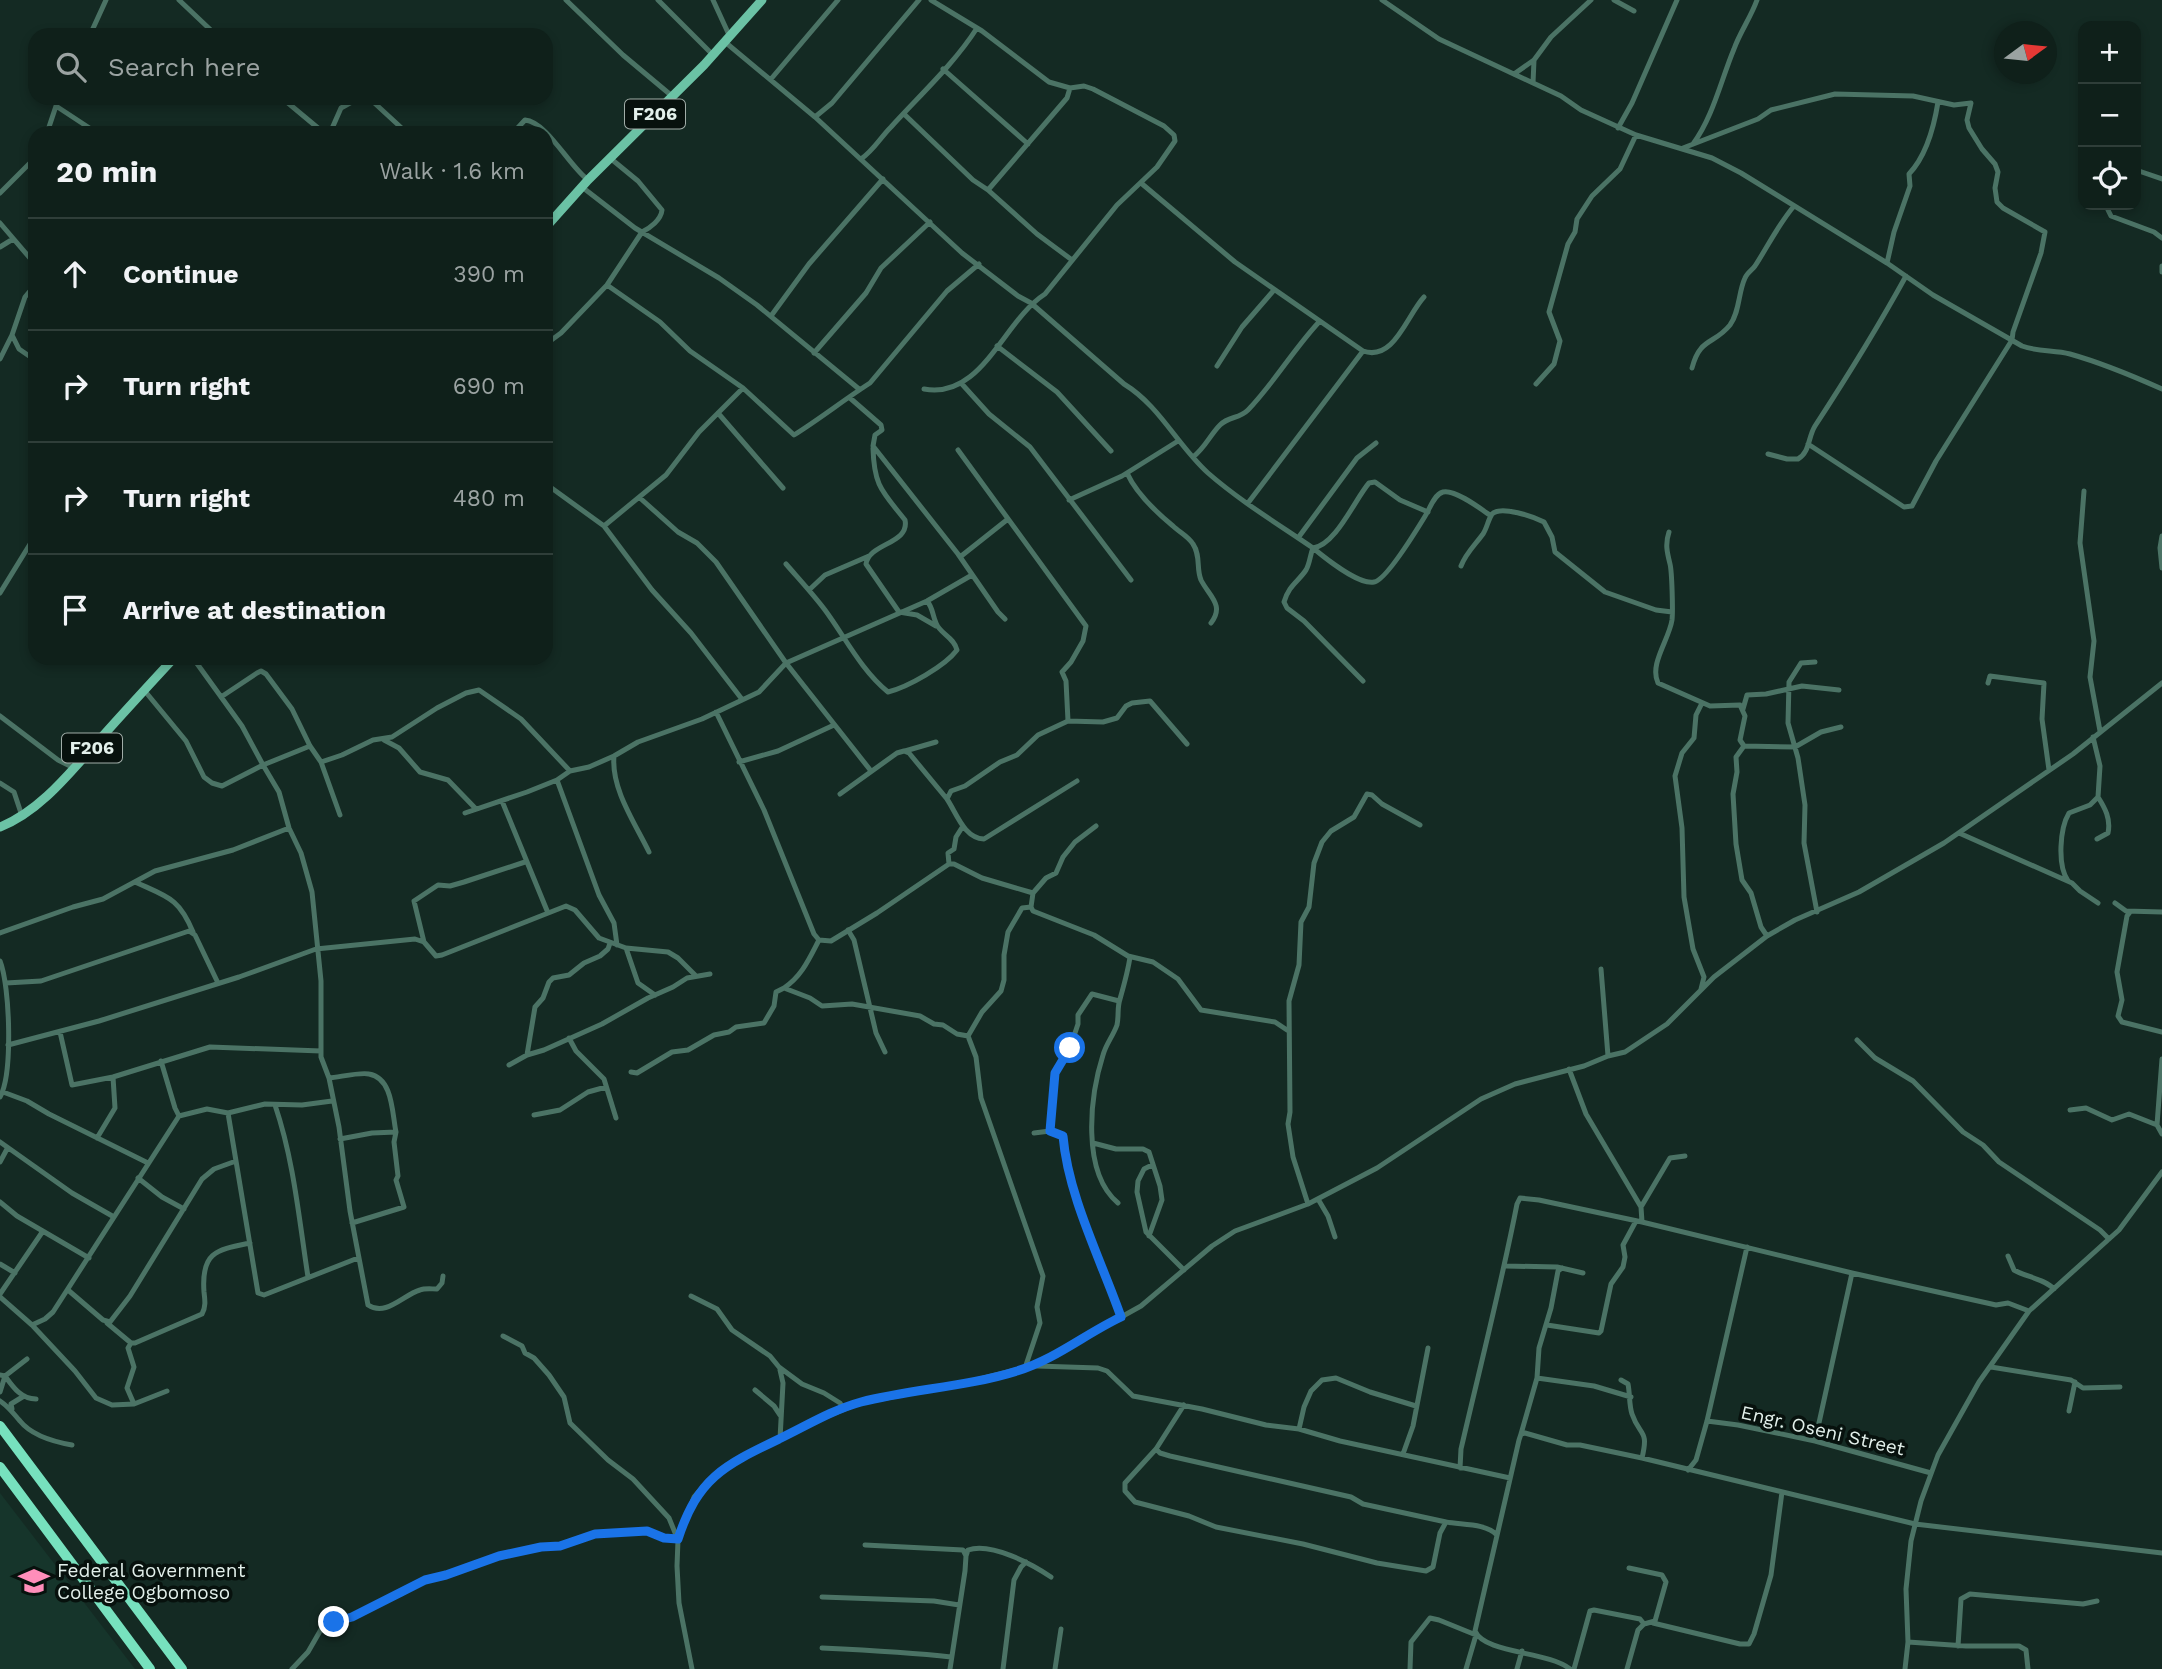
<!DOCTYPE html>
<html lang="en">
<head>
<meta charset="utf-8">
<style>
	body { margin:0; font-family:"Work Sans",sans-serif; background:#182823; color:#f1f3f6 }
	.controls { position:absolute; right:21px; top:21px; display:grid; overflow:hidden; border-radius:14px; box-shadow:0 4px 10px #0003 }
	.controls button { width:63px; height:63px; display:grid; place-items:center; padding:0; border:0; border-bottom:2px solid #2f3e39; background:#0f201a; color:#f1f3f6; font:35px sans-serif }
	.compass { position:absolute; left:1994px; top:21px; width:63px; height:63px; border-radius:50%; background:#0f201a; box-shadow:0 4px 10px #0003; rotate:75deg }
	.stop { position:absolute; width:21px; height:21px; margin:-16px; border:5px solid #1a73e8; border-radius:50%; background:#fff }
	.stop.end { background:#1a73e8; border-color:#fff; box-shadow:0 2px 7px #0008 }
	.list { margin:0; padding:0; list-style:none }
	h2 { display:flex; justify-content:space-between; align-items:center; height:91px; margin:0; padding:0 28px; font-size:30px }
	h2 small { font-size:23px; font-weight:400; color:#9ba3a2 }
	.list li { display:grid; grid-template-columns:46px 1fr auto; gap:21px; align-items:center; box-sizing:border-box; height:112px; padding:0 28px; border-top:2px solid #2f3e39 }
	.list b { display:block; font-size:26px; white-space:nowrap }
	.list em { font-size:23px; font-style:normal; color:#9ba3a2 }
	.icon { flex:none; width:38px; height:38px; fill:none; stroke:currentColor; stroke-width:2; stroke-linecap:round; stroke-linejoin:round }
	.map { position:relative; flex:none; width:2162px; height:1669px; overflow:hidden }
	.search { position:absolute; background:#0f201a; box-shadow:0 4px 10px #0003; left:28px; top:28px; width:525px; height:77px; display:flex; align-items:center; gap:18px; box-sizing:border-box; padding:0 24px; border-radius:21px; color:#9ba3a2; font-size:26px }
	.panel { position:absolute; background:#0f201a; box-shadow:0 4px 10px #0003; left:28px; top:126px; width:525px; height:539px; border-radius:21px }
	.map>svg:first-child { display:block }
	.built { fill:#16352b }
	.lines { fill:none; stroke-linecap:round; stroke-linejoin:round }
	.street { stroke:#4b7365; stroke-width:5 }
	.primary { stroke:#6bc2a5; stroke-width:9 }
	.highway { stroke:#77e1be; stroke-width:10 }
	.route { stroke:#1a73e8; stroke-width:9 }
	.labels { text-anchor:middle; stroke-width:7; stroke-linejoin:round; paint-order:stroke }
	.shield { fill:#07110d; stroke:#a1ada8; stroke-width:2 }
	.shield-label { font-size:18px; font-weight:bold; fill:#e3f0eb }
	.street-label { font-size:19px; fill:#e3f0eb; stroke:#07110d }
	.poi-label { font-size:19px; fill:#e3f0eb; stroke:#07110d; text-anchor:start }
</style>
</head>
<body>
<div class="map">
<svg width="2162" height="1669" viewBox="0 0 2162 1669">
	<rect width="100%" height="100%" fill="#142a23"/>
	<path class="built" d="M0,1493l135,176h-135z"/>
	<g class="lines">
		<path class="street" d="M179,0l37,35
			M566,0l57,55 49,41
			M658,0l55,55
			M713,0l17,37
			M1382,0l57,39 122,57 20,14 55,25 76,23 29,15 146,90 46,32 89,51c16,6 32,4 48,8 32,9 63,22 92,35
			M1614,0l20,11
			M90,35l16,-35
			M725,42l90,75 147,136 56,43 13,7 93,81c36,22 53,61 84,89 32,28 70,51 105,75 -3,7 -3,15 -7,22 -8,12 -17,15 -22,32l3,6 17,13 59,60
			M943,69l85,75
			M1514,74l20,-14 17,-23 40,-37
			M771,79l67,-79
			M1533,83l1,-23
			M282,98l42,35
			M369,98l38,35
			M904,114l69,66 15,10 79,-92 3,-10
			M815,117l17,-14 87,-103
			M1618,128l14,-25 45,-103
			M47,133l9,-27 41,27
			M330,133l11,-25 18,-10
			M513,133l12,-13c22,2 44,46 63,60
			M1693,144c20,-27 28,-64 41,-95 6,-17 17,-32 23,-49
			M1683,148l75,-29 13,-9 64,-16 78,2 41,9 17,-2 -4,17 2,8 13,21 13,15 3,8 -3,16 2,14 6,6 42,24 -4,21 -28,79 -1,8 -76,121 -24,45 -8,1 -96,-63
			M861,159c13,-9 19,-21 30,-32 29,-32 63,-63 86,-99
			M2136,170l26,9
			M1141,183l94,79 128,89c31,11 44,-36 61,-54
			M582,187l53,41 84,50 38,27 102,84
			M988,190l49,44 35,26
			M0,193l35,-35
			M2110,205l-2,5 3,6 43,16 8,6
			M0,223l35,41
			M0,247l13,-8
			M1887,263l7,-31 16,-46 -1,-12c18,-19 25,-47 29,-72
			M2162,266v6
			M35,285l-10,12 -13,38 7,14 16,11
			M607,285l53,37 30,29 53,37 51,47c27,-17 51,-36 76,-52l77,-92 32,-27
			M771,316l38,-52 74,-85
			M546,344l15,-11 46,-48 35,-53c8,-4 19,-12 20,-22l-24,-29 -28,-23
			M997,346l60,46 54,59
			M814,353l52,-60 15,-25 49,-46
			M0,359l12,-24
			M1217,366l25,-39 32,-37
			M1692,368c8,-31 22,-23 38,-43 10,-14 8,-32 15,-47 2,-5 7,-8 10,-12 13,-20 23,-41 39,-60
			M961,383l28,31 41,33 101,133
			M1536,384l18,-20 6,-23 -11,-29 19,-68 7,-12 2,-13 15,-23 28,-27 16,-34
			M924,389c58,11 79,-68 121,-95l72,-89 40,-38 18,-26 -1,-6 -10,-9 -71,-37 -9,-3 -14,2 -21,-6 -67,-51 -51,-31
			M850,398l31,27 1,5 -7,5 -2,11 85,108 40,58 7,7
			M718,413l65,75
			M873,448c1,38 9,43 32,72 5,24 -36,23 -39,44l33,48 18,3 19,11
			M958,450l128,176 -3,15 -12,21 -9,10 4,9 2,40 -30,14 -21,20 -17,7 -35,24 -14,5 -4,8c10,15 17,39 37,40l93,-58
			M1768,454l19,5h11c12,-7 10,-22 17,-33 32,-49 63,-99 91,-150
			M1193,457c12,-9 17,-22 27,-32 9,-9 19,-6 28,-15 26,-27 45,-60 71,-88
			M1127,473c9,20 29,39 46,53 6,6 15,10 20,18 8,12 3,24 8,36 8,16 24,25 10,43
			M546,484l58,42 48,64 39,43 50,65
			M2084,491l-4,52 14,98 -4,36 10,54
			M640,498l38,34 19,11 19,19 70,101 85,108
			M1069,500l53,-24 56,-35
			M1248,503l115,-152
			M1428,512l-28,-12 -25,-18 -6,1c-14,16 -33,62 -56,65 12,10 46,37 61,34 13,-2 45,-56 53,-69 3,-6 8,-19 16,-21 12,-3 38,17 48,24
			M604,526l62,-51 33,-43 44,-44
			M1669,532c-4,12 -2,20 1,32 2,8 3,47 2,56 -3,20 -23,44 -14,63l52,23 30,-1 5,11 -5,24 4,6 51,1 26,-15 20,-5
			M2162,536l-2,12 2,20
			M1298,538l59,-80 19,-15
			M960,557l48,-38
			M786,564c13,15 27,30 39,46 20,27 36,60 63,82 20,-5 57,-26 69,-42 -3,-13 -17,-16 -21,-27 -4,-9 -3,-15 -9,-22
			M1461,566c5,-13 14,-21 22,-32 4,-6 5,-14 9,-20 9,-9 42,3 52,8l8,15 3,15 50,40 51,18 16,2
			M809,590l16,-15 44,-19
			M0,593l35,-57
			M193,658l49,68 21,39 47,-19
			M1815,662l-14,1 -12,19 -1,41 10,35 7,47 -1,38 13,69
			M1988,683l2,-7 54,7 -2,36 7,51
			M144,690l42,51 18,36 8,6 10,3 41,-21 16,27 10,36 12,25 11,39 9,89v76l8,21 10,49 11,84 18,94c18,12 35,-10 52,-15 5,-2 11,-1 17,-1l5,-6 1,-7
			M221,697l36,-24 4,-2 5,3 26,35 18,37 11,16 19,53
			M1743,709l4,-14 19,-1 36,-8 37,4
			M716,712l48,98 50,124 5,6 12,1 46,-28 72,-49h5l28,14 51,15 13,-15 10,-5 7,-16 12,-15 21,-16
			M0,716l58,44 16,8
			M1068,721l35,1 14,-4 9,-12 6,-3 18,-2 37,43
			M384,740l15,8 21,24 28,8 28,29
			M1744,746l-8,11 1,15 -4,22 3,50 6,36 9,13 10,34 6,9
			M905,751l31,-9
			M614,756c-3,33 21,67 35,96
			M321,762l21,-7 31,-15 19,-3 45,-29 29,-15 13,-3 42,29 49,52
			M739,762l39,-11 56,-26
			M557,780l42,115 15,28 3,22
			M0,783l14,9 8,24
			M840,794l57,-41 7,-2 5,2 38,46
			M502,801l46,112
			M465,813l62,-21 30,-12 13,-9 19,-4 25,-11 24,-14 64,-23 57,-27 27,-29 141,-62 45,-26
			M1959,833l113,50 8,8 18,12
			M2097,839l11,-6c3,-14 -3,-25 -10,-36
			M949,864l-1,-11 6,-4 2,-12 7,-11
			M2068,881c-11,-16 -8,-53 1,-68l21,-8 8,-8 2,-31 -7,-29
			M135,882c33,15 44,16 58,50
			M1033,893l-2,14 2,4 61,24 34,21 25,6 25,17 23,31 74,12 12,8
			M2115,903l11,8 36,1
			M2130,912l-3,4 -10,56 5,28 -4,16 4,6 40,10
			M848,930l6,10 22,93 9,19
			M0,933l73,-26 30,-8 52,-28 78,-21 56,-22
			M424,942l-10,-41 24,-16 12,1 14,-4 61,-20
			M626,948l42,4 10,6 17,17
			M0,961c10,25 13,113 0,136
			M1601,969l7,87
			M6,983l35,-2 148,-50 6,4 23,48
			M784,988c18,-12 25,-29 35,-48
			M1701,989l3,-12 -11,-28 -9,-52 -2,-69 -7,-52 7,-23 12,-15 2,-23 6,-12
			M60,1032l12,53 41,-8 97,-30 111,4
			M569,1038l7,13 28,28 12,39
			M1857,1040l18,18 38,23 50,51 20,13 16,17 101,68 9,9
			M8,1045l91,-24 140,-44 77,-28 99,-10 9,3 12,14 6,-1 124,-49 9,4 24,28 27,10 12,35 17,12
			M527,1055l8,-48 8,-9 6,-16 4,-4 16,-3 15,-12 16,-7 8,-7 2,-6
			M2162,1059l-5,66 5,9
			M161,1061l14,47 4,8
			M509,1065l18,-10 17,-5 58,-26 46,-26 25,-11 14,-9 23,-4
			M1569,1069l17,45 55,93
			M631,1072l6,1 35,-21 16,-2 26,-15 15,-3 7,-5 28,-4 10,-17 2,-14 8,-4 26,10 12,8 30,-2 68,12 14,8 9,1 14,9 11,2
			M329,1078c11,-1 31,-6 40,-4 24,4 23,39 27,58l-24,1 -32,6
			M3,1092l24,9 22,13 99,49
			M275,1105c19,56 24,114 33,172
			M2070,1110l16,-2 26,12 17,-6 28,11
			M228,1113l30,180 6,2 94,-37
			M534,1115l26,-5 28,-18 18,-5
			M1050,1131l13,5c5,61 38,123 58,181
			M1034,1133l16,-2 5,-58 15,-25 8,-24v-9l14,-21 27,7
			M97,1138l18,-30 -2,-31
			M0,1142l72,51 42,24
			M1093,1143l23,6h27l6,3 11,34 2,14 -13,36
			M0,1162l7,-13
			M1152,1165l-8,4 -6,12 -1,11 9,40 38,38
			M138,1178l24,19 22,12
			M1318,1199l10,17 7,21
			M0,1202l17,14 72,42
			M1118,1203c-37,-31 -28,-107 -15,-148 3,-11 10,-19 14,-30 2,-9 0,-18 3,-26 4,-14 8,-28 10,-42
			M1308,1204l-15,-47 -5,-33 2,-12 -1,-111 10,-36 2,-43 8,-15 5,-44 8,-21 9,-11 23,-14 13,-23 5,1 10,9 38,21
			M1642,1222l-1,-15 29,-49 15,-2
			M352,1223l52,-16 -8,-27 2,-4 -4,-34 2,-10
			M2008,1256l6,14c12,7 31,9 40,19
			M0,1264l15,9
			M1506,1266l51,1 26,6
			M68,1290l35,30 7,2 20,-26 72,-117 12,-10 22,-8
			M0,1294l43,-63
			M691,1296l26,13 15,21 38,26 9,11 23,17 22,9 16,10 3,5
			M0,1297l32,28 43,46 21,27 16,7 22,-1 33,-13
			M107,1323l24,20h4l67,-29c4,-7 3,-14 2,-22 -3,-40 12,-42 46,-49
			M32,1325l13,-6 8,-7 126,-196 28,-7 21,4 37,-9 37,1 30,-4
			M1547,1325l52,8 2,-2 10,-47 12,-17 2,-10 -2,-12 13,-24
			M503,1336l19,10 3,7 9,5 15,17 15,22 6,26 38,37 25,19 36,39 9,22
			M131,1343l-3,5 6,19 -7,21 7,16
			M1037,1366l61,2 9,3 26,25 69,13 64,16 33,4 41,12 170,37
			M1991,1367l80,13 12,8 37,-1
			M1025,1368l15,-45 -3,-16 6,-31 -62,-178 -5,-41 -8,-21 14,-24 19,-21 3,-11v-25l4,-23 14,-24 9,-1
			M0,1375l5,1c8,11 16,23 31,23
			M1537,1378l57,8 37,11
			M1621,1380l7,4c2,10 1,21 4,30 8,23 17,15 10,44
			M755,1390l19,16 6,9
			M0,1392l5,-16 22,-17
			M0,1401c9,6 13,12 20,20 12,15 35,21 52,24
			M1184,1405l-28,44 -31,34v8l10,11 54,14 27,11 87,17 74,19 49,8 7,-4 7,-34 6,-11c16,3 40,1 51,13
			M12,1409l-1,-5 13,-8
			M2069,1411l6,-29
			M1707,1421l31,4 77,16 116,32
			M1299,1429l5,-22 7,-16 11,-11 14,-2 34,14 46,14
			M1521,1434l16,-56 2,-30 12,-40 7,-37 4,-3
			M780,1439l3,-56 -3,-13
			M1815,1441l37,-168
			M1156,1449l4,4 10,3 181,41 12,7 83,18
			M1403,1454l10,-28 15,-78
			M1460,1468l1,-19c19,-82 40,-163 56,-245l3,-6 19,2 103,22 210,51 144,32 12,-2 21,8
			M1688,1470l8,-10 11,-39 40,-174
			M865,1545l98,5 3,6 -1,15 -15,98
			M966,1556l2,-6c23,-8 64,14 83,27
			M822,1597l112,4 25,4
			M1653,1623l87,21h9l5,-10 17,-59 11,-83
			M1908,1642l58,4h53l7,4 2,19
			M1958,1646l3,-47 9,-5 113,10 14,-3
			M822,1648c43,2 86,4 129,9
			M292,1669l16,-17 15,-26 29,-9 49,-23 24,-14 21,-5 53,-19 42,-9 19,-1 35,-12 52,-3 17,7 14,2
			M692,1669l-13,-66 -2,-37 1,-26 16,-43 11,-12 32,-25 71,-36 52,-21 100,-19 75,-19 106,-59 71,-60 23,-15 73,-27 69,-36 104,-69 34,-15 69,-18 24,-10 17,-4 42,-28 47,-47 53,-41 28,-16 64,-28 85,-49 129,-89 89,-71
			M1003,1669l11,-89 7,-13 5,-5
			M1055,1669l6,-40
			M1410,1669l1,-27 19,-24 9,2 37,15 -10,34
			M1517,1669l5,-18
			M1570,1669c-22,-18 -85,-15 -95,-38l44,-191 2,-6 4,-1 42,12h13l62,13 273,66 247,29
			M1574,1669l16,-58 4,-1 46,9 4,5
			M1627,1669l11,-39 6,-6 11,-3 11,-39 -4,-7 -33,-7
			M1905,1669l3,-27 -2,-53 5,-48 10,-40 17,-46 41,-73 50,-71 90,-81 43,-58"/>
		<path class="primary" d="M546,227l42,-47 116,-115 58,-65
			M0,827c41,-16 72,-57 101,-89 24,-27 49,-54 73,-80"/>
		<path class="highway" d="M0,1426l182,243
			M0,1467l150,202"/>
	</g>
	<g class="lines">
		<path class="route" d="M334,1622l18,-5 73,-37 21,-5 53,-19 42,-9 19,-1 35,-12 52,-3 17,7 14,1c20,-61 45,-73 101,-100 27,-13 53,-29 82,-37 51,-13 105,-15 156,-31 39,-12 68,-37 104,-54 -20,-57 -53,-121 -58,-181l-13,-5 5,-58 15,-25"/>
	</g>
	<defs>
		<g id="university-bare" transform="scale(2.415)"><path d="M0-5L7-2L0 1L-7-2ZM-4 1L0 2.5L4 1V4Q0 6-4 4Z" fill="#ff8eba" stroke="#07110d" stroke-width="2.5" paint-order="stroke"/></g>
	</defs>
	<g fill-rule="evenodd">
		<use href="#university-bare" x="34" y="1581"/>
	</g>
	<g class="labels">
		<g class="shield">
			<rect x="625" y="99.5" width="60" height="29" rx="5"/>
			<rect x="62" y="733.5" width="60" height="29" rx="5"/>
		</g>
		<g class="shield-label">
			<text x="655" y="120">F206</text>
			<text x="92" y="754">F206</text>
		</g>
		<g class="street-label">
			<text transform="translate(1823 1430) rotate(13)" y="7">Engr. Oseni Street</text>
		</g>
		<g class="poi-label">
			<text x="57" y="1577">Federal Government<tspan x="57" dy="22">College Ogbomoso</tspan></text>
		</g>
	</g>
</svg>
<div class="controls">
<button>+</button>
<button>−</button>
<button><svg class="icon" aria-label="locate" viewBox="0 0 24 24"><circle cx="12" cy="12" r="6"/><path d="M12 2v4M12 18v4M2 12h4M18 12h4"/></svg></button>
</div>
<svg class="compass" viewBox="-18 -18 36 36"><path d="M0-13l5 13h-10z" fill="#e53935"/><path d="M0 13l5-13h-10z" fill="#9ba3a2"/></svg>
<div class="stop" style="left:1070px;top:1048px"></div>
<div class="stop end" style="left:334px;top:1622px"></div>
<div class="search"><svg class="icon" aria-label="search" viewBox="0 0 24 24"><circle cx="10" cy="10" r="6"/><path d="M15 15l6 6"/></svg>Search here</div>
<section class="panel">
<h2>20 min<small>Walk · 1.6 km</small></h2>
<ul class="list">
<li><svg class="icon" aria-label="ahead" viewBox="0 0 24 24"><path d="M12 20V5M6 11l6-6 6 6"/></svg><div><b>Continue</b></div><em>390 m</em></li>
<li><svg class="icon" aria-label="right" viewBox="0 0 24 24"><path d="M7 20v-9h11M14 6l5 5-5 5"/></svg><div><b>Turn right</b></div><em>690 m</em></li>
<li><svg class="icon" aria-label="right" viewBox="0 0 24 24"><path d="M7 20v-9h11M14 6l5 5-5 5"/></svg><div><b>Turn right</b></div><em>480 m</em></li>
<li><svg class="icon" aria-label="arrive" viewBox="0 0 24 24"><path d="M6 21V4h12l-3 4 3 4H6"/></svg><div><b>Arrive at destination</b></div></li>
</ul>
</section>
</div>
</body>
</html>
